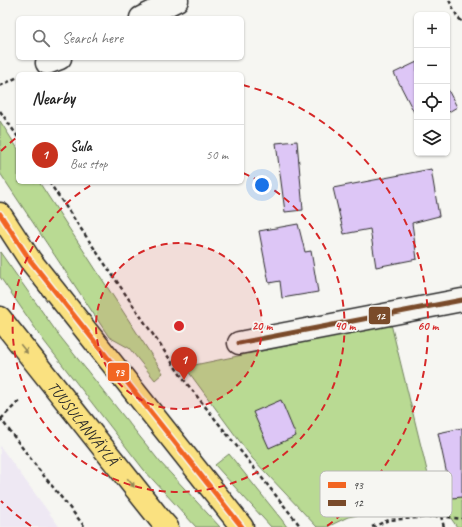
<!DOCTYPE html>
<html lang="en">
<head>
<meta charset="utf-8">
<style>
	body { margin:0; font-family:Caveat,sans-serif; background:#f2f2f2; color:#222 }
	.controls { position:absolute; right:12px; top:12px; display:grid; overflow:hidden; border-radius:6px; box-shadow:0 1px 3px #0004 }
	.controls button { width:36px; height:36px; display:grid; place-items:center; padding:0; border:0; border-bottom:1px solid #e0e0e0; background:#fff; color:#222; font:20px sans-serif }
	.you { position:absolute; left:262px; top:185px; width:14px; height:14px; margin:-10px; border:3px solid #fff; border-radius:50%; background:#1a73e8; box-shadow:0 0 0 6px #1a73e833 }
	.badge { display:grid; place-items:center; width:26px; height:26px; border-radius:50%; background:#c8321e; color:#fff; font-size:13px; font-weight:700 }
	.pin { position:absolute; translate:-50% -33px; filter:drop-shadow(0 1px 2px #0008) }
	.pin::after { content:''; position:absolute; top:21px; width:14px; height:12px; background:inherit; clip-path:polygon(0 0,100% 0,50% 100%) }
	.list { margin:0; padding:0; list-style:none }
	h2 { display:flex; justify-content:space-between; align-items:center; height:52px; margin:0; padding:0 16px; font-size:17px }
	h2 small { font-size:13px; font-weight:400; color:#767676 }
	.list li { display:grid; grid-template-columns:26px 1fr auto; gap:12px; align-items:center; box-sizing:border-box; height:60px; padding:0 16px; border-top:1px solid #e0e0e0 }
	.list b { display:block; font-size:15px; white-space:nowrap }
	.list p { margin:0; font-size:13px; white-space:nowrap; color:#767676 }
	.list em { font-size:13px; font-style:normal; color:#767676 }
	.icon { flex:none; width:22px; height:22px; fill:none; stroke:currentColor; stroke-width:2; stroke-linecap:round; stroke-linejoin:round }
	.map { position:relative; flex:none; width:462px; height:527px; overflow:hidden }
	.search { position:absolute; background:#fff; box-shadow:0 1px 3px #0004; left:16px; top:16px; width:228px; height:44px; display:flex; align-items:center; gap:10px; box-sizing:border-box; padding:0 14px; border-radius:6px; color:#767676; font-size:15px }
	.panel { position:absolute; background:#fff; box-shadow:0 1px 3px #0004; left:16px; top:72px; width:228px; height:112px; border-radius:6px }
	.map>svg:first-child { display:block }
	.built { fill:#eee8f3 }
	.green { fill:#b9da93; stroke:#72825f }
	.building { fill:#ddc6f6; stroke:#2b2b2b }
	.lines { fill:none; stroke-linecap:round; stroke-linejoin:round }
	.minor-casing { stroke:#2b2b2b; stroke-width:25 }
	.primary-casing { stroke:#2b2b2b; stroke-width:25 }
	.path { stroke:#2b2b2b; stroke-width:2.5; stroke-dasharray:4 3; stroke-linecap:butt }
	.minor { stroke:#f6f6f2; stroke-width:22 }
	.primary { stroke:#fae180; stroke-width:22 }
	.bus-1-casing { stroke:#f6f6f2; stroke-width:8 }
	.bus-2-casing { stroke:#f6f6f2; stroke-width:8 }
	.bus-1 { stroke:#f26522; stroke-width:5 }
	.bus-2 { stroke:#7a4b2a; stroke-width:5 }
	.oneway { fill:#928656 }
	.ring { fill:none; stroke:#d62828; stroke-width:2; stroke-dasharray:7 5 }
	.labels { text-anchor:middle; stroke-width:3.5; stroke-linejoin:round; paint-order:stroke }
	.street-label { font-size:16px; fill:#2b2b2b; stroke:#f6f6f2 }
	.key { fill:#f6f6f2; stroke:#b9b9b6; stroke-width:1 }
	.key-label { font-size:11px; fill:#2b2b2b }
	.centre { fill:#d62828; stroke:#f6f6f2; stroke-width:2 }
	.ring-label { font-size:12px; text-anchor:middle; font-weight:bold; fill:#d62828; stroke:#f6f6f2; stroke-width:3.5; stroke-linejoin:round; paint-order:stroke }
	.line-badge { stroke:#f6f6f2; stroke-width:1.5 }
	.badge-label { font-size:11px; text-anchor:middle; font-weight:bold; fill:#fff }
</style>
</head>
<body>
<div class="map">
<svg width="462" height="527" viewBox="0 0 462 527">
	<rect width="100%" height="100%" fill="#f6f6f2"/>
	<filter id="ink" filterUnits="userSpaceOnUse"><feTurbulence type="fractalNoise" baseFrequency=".025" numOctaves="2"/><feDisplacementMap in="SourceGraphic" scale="8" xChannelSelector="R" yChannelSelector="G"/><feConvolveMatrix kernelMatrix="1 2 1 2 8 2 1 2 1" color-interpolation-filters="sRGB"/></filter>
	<g filter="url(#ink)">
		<path class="built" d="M0,446l58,79 1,2h-59z"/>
		<path class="green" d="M0,121l18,28v33h21l124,191 -8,7 -26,-32 -20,-11 -109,-164z
			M0,252l58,82 102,128 60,65h-24l-52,-57 -100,-129 -44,-64z
			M391,324l42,171 29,-5v37h-5l-16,-23 -54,5 -39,8 -21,10h-10l-65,-69 -67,-91z
			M229,454l53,66 5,7h-16l-56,-62z"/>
		<path class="building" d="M417,62v56l-23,-45z
			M447,88l10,19 -10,6z
			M297,141l6,69 -18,2 -9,-69z
			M431,169l8,47 -27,7 5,36 -41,8 -6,-38 -26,5 -11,-46z
			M298,224l7,28 6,-1 7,41 -36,6 -2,-17 -11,2 -10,-52z
			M281,400l15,36 -27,12 -16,-36z
			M462,428v69l-10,1 -14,-65z"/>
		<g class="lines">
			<g class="minor-casing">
				<path id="minor" d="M141,18l36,-18
					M47,63l13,-5
					M239,343l223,-43"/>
			</g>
			<g class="primary-casing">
				<g id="primary">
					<path d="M0,214l30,46 212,267"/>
					<path id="s1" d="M0,318l159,200 8,9"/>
				</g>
			</g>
			<path class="path" d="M449,0l9,18 4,3
				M0,86l18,-9
				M0,111l18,26
				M49,182l135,198 117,147
				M0,418l36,48 49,61
				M1,419l18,-18
				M441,516l3,11
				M372,527l17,-7 52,-4 21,3"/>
			<use href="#minor" class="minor"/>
			<use href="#primary" class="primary"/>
			<g class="bus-1-casing">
				<path id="bus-1" d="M0,214l30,46 212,267"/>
			</g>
			<g class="bus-2-casing">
				<path id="bus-2" d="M239,343l223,-43"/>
			</g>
			<use href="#bus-1" class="bus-1"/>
			<use href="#bus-2" class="bus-2"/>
		</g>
		<defs><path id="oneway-solid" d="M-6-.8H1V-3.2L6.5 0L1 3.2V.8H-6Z"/></defs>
		<g class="oneway">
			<use href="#oneway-solid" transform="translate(24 349) rotate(51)"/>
			<use href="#oneway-solid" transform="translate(131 483) rotate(51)"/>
		</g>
	</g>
	<circle cx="179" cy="326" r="83" fill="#d62828" fill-opacity=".12"/>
	<g class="ring">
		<circle cx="179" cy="326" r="83"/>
		<path d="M243 173A166 166 0 1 1 96 182"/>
		<path d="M31 526A249 249 0 0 1 1 501M1 151A249 249 0 0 1 17 137M243 85A249 249 0 0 1 327 526"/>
	</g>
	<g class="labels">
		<g class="street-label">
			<text dy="6" stroke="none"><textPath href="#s1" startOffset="134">TUUSULANVÄYLÄ</textPath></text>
		</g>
	</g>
	<rect x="320" y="471" width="132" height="46" rx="6" class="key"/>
	<rect x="328" y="482" width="18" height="6" fill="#f26522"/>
	<rect x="328" y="500" width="18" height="6" fill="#7a4b2a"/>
	<g class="key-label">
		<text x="353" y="489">93</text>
		<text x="353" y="507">12</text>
	</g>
	<circle cx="179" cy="326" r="6" class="centre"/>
	<g class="ring-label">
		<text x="262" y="330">20 m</text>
		<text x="345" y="330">40 m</text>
		<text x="428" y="330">60 m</text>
	</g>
	<g class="line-badge">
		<rect x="368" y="306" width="23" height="19" rx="4" fill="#7a4b2a"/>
		<rect x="107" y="362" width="23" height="20" rx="4" fill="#f26522"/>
	</g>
	<g class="badge-label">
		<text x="380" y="320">12</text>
		<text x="119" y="376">93</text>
	</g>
</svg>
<div class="controls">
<button>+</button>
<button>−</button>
<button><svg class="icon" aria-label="locate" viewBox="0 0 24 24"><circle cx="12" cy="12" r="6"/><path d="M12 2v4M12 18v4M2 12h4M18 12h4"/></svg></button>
<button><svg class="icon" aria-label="layers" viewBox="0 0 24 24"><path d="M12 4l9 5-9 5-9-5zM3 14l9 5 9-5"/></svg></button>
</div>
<div class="you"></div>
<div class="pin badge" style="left:184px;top:380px">1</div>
<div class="search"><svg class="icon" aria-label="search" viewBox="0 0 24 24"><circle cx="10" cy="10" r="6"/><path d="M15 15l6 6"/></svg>Search here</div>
<section class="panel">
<h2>Nearby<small></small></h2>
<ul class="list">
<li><span class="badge">1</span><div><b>Sula</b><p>Bus stop</p></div><em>50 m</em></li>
</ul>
</section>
</div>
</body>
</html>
